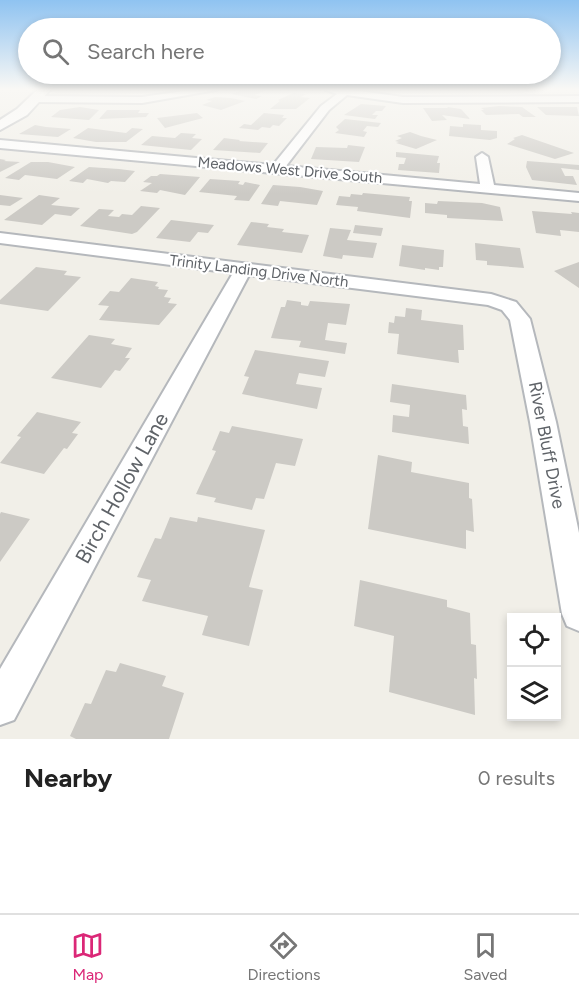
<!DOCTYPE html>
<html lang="en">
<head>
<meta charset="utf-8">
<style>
	body { margin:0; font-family:Figtree,sans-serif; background:#f6f6f6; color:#222 }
	.controls { position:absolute; right:18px; bottom:18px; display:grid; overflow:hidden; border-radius:0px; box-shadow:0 3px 9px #0003 }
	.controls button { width:54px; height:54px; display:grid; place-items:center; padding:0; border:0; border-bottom:2px solid #e0e0e0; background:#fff; color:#222; font:30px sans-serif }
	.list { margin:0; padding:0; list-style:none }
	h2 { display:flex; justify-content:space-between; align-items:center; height:78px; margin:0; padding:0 24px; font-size:26px }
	h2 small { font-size:20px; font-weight:400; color:#767676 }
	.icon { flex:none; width:33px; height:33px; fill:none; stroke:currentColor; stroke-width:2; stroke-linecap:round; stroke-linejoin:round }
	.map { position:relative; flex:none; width:579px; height:739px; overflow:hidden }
	.search { position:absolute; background:#fff; box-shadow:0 3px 9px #0003; left:18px; right:18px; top:18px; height:66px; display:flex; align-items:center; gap:15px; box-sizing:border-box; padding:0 21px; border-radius:33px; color:#767676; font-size:22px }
	.sheet { height:174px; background:#fff }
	nav { display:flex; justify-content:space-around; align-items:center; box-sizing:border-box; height:84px; border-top:2px solid #e0e0e0; background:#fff; font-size:16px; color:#767676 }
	nav a { display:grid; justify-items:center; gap:3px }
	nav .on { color:#db2777 }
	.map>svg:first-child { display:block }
	.building { fill:#cccac5 }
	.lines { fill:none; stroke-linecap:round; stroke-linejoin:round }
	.minor-casing { stroke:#b5b8bc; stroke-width:4 }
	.tertiary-casing { stroke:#b5b8bc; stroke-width:4 }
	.minor { fill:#fff; fill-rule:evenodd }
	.tertiary { fill:#fff; fill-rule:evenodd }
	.labels { text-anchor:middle; stroke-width:4.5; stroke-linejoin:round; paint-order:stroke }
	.far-street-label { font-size:15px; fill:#5f6368; stroke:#fff }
	.street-label { font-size:18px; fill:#5f6368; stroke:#fff }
	.near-street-label { font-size:21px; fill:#5f6368; stroke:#fff }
</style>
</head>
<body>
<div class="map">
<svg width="579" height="739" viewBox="0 0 579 739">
	<rect width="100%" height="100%" fill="#f1efe8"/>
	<path class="building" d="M243,90h23l-11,5 7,1 -6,3 -25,-5z
		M293,93l13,1 -5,3 9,1 -14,11h-26l10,-8 -2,-1z
		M215,97l16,1 14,3 -24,9 -19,-5 10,-4 -6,-1z
		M361,104l25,2 -4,5h-6l-4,4h6l-3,4 -31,-4z
		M499,106l23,1 14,10h-13l-4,-3 -33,1 -5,-5h3l-3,-2z
		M80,107l19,3 -10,10 -38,-3 9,-7z
		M447,107l14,2 9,10 -28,-4 5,5 -15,1 -9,-13h25z
		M537,107h40l2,9 -33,-1z
		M107,110h33l-2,3h11l-3,4 -47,2z
		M197,113l6,5 -38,10 -8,-10z
		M264,113l20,2 -2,3h5l-8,8 -6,-1 -3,3 -8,-1 -4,3 -19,-2 5,-4 7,1z
		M345,119l36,4 -3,4 -11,-1 -4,5 4,1 -3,5 -29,-4 4,-3 -3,-3z
		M463,124l18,1v5l16,1v7l-7,2 -41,-4 1,-10 13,1z
		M35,125l11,2 25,2 -13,8 -39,-3z
		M88,128l38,5 6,-5 11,1 -17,13h-30l-23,-4z
		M410,132l11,4 16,4 -21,9 -20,-6 3,-1 -4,-1 7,-3 -5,-2z
		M181,133l15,1 -4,4 10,1 -11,11 -50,-5 11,-9 23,2z
		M522,135l52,18 -19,6 -48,-15 8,-5 -2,-1z
		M224,138l16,2 -1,1 29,2 -8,10 -47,-3z
		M348,145l17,2 -6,15 -48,-3 5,-12 31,1z
		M396,152l43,4 -2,7h3l-1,10 -41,-3 1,-6h5l2,-6 -10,-1z
		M0,159l6,1 -2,1 16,1 -20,10z
		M527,161l52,4v5l-18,-2 4,8h8l4,9 -45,-5 -6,-13z
		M31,162h17l27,5 -18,12 -32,-4 -6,5 -14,-2z
		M89,167l30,2 16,2 -10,11 -14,-1 -3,2 -21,-4 -4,4 -14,-2z
		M160,174l27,2 13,1 -15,18 -25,-5 -3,3 -17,-2 12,-8 -9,-1 8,-6h6z
		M210,179l30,2 -2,3 5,1 2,-3 15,3 -11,16 -15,-1 3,-4 -38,-4z
		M273,185l27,2 23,4 -6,14 -37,-4 -2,5 -17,-2z
		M363,193l47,4 -1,4h3l-2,17 -53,-7 1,-4 -22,-2 3,-9 11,1 1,-3 11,1z
		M0,195l23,3 -13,8 -10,-1z
		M39,195l21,3 -9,7 29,3 -9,8 -16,-2 -13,11 -38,-5z
		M438,201l44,2 18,4 3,14 -56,-3v-3l-22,-2v-10l12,1z
		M141,206l19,2 -23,24 -5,2 -52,-8 19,-17 15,1 -6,6 11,1 3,-3 10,1z
		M532,211l40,3 -1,-2 8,1v19l-19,-2 1,6 -25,-3z
		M171,220l43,5 -6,8 -10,-1 -8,10 -34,-4z
		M251,222l18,2 -2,3 17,2 -2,3 27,3 -7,18 -65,-8z
		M355,225l28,3 -2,8 -28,-3z
		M330,228l21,2 -4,10 30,3 -4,15 -30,-3 -1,4 -19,-3z
		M475,243l45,5 4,20 -37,-3v-4l-11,-1z
		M402,245l42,5 -1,17h-4v3l-14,-2v2l-26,-4z
		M579,262v26l-25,-17z
		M36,267l31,4 -3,4 17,2 -33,34 -48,-7v-4z
		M131,278l27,4 -3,4 4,1 -1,2 10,1 -4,7 7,1 -3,5 9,1 -18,21 -60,-5 10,-14 -11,-1 12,-14 9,1z
		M287,300l14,2v3l7,1 2,-5 40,3 -4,21 -18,-2 -3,17 22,3 -2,11 -46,-7 2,-6 -30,-3 10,-31h4z
		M406,308l16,2 -1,10 42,5 1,25h-6l1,13 -62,-9 2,-20 -11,-1 1,-11 5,1 1,-7 10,1z
		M89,335l26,4 -4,5 21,4 -7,10h5l-10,13 -5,-1 -14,18 -50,-10z
		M255,350l74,11 -4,16 -26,-4 -3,11 26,4 -5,21 -75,-15 7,-17 -5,-1z
		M392,384l74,11 1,15 -5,-1 1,17 5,1 1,17 -77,-12 1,-17 16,2 1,-12 -20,-3z
		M37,412l44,10 -9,11 6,1 -11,15 -3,-1 -20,26 -44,-11 21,-26 -4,-1z
		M232,426l71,13 -8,27 -19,-3 -12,36 -8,-1 -4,12 -38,-8 2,-4 -20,-4 20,-43 -4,-1 8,-19 9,2z
		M378,455l34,7 -1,10 58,11v15l3,1 2,33 -8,-2v19l-98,-20z
		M1,512l29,7 -30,43v-48z
		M170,517l27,5 1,-5 67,13 -16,57 14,3 -14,56 -47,-11 6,-19 -66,-15 9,-21 -14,-3 18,-39 6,1z
		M360,580l87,20v7l23,6 1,31 5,1 1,34 -3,-1 1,37 -86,-23 5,-56 -40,-10z
		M120,663l46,13 -4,10 22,7 -15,46h-93l-6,-3 15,-33 6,1 15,-34 10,2z"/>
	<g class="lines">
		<g class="minor-casing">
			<path id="minor" d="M191,90h25l-74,13 -106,-1 -5,-3 5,-3 106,1z
				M326,90h26l51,7 176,-1v6l-176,1 -56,-8 -18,15 -43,56 194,18 -4,-27 6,-4 6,4 6,28 85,8v8l-579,-53v-8l273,25 48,-59 16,-12z
				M0,233l491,61 25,8 14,17 26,103 23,111v98l-12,-5 -5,-12 -32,-192 -20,-102 -8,-10 -14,-5 -239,-30 -235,445 -14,5v-56l233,-396 -233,-30z"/>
		</g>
		<g class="tertiary-casing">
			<path id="tertiary" d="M37,90h13l-23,25 -27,15v-10l17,-11z"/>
		</g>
		<use href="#minor" class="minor"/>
		<use href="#tertiary" class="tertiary"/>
	</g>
	<linearGradient id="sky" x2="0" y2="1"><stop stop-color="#8fc3f1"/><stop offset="0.46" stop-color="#f9f8f5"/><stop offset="1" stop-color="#f9f8f5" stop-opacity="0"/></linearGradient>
	<rect width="579" height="194" fill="url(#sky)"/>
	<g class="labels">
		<g class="far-street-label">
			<text transform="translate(290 170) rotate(5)" y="5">Meadows West Drive South</text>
			<text transform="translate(259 271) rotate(7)" y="5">Trinity Landing Drive North</text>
		</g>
		<g class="street-label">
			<text transform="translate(547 445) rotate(79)" y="6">River Bluff Drive</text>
		</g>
		<g class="near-street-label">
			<text transform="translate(122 488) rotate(-61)" y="7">Birch Hollow Lane</text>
		</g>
	</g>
</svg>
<div class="controls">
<button><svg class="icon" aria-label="locate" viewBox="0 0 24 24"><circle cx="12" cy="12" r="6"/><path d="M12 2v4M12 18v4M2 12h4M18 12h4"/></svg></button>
<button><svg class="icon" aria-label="layers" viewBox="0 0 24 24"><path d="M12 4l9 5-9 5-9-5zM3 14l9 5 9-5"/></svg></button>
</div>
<div class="search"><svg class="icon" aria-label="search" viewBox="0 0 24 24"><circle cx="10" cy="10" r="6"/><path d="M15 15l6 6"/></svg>Search here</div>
</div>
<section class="sheet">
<h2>Nearby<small>0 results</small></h2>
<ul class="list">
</ul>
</section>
<nav>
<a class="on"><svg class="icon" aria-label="map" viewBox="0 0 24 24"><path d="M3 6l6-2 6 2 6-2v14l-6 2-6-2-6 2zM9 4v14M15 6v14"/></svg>Map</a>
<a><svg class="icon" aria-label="directions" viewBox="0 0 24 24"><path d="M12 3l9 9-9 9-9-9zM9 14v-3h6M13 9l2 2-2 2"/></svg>Directions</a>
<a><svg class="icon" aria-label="saved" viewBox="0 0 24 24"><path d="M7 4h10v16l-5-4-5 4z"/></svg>Saved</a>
</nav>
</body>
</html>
